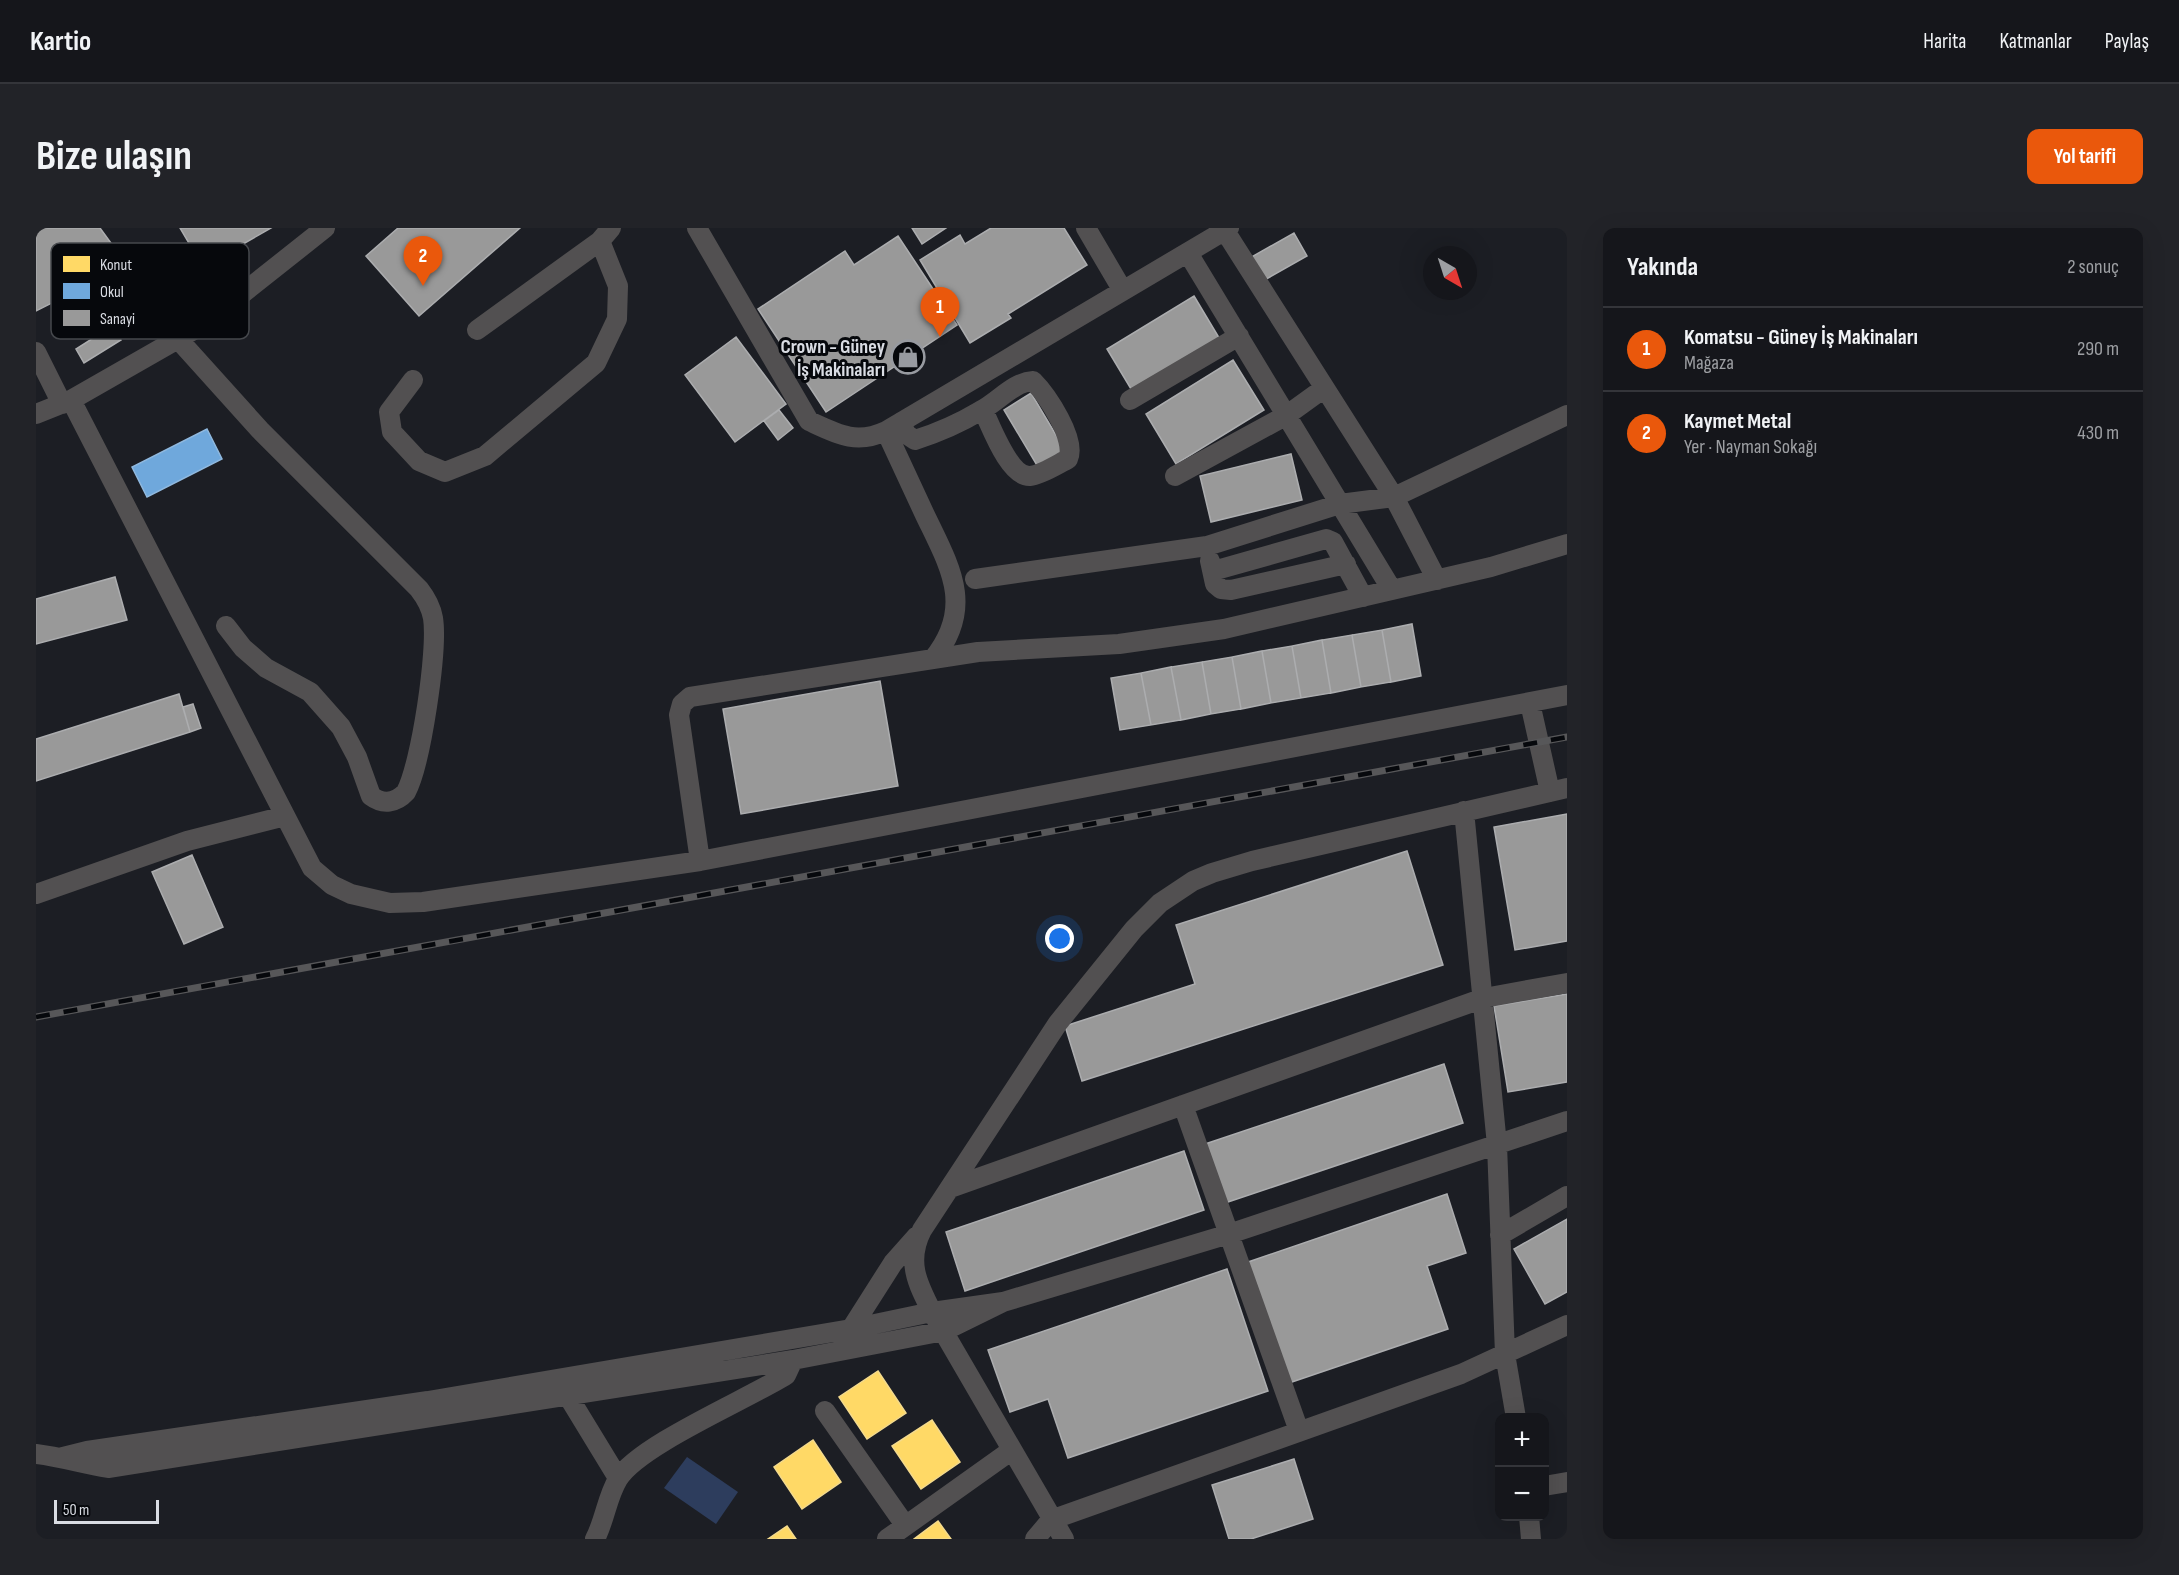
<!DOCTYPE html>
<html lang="tr">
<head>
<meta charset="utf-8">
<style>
	body { margin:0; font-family:"Sofia Sans Condensed",sans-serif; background:#222328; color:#f1f3f6 }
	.controls { position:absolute; right:18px; bottom:18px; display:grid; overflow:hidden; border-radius:12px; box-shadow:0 6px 24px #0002 }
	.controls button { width:54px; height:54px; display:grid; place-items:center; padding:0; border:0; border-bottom:2px solid #34353a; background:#15161b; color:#f1f3f6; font:30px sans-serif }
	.compass { position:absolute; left:1387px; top:18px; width:54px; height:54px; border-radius:50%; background:#15161b; box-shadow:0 6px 24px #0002; rotate:141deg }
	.scale { position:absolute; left:18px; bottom:15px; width:105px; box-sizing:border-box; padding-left:6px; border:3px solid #d9dce3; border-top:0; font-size:16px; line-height:21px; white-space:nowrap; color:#d9dce3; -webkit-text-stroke:4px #06080c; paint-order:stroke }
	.you { position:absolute; left:1024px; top:711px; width:21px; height:21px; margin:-15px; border:4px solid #fff; border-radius:50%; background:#1a73e8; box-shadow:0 0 0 9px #1a73e833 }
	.badge { display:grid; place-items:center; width:39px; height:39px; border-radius:50%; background:#ea580c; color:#fff; font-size:20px; font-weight:700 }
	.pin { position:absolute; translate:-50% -50px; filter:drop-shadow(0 2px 3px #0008) }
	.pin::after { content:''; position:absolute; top:32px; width:21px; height:18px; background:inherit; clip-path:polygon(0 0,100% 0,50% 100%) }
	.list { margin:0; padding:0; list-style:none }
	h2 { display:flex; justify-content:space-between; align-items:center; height:78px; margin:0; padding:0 24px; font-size:26px }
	h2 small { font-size:20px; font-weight:400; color:#9d9fa3 }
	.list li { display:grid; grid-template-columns:39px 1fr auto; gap:18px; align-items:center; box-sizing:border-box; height:84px; padding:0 24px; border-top:2px solid #34353a }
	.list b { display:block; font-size:22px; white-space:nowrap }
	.list p { margin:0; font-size:20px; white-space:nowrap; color:#9d9fa3 }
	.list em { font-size:20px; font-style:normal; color:#9d9fa3 }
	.map { position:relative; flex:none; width:1531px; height:1311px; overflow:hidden; border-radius:12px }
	header { display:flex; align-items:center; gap:36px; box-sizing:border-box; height:84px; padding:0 30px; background:#15161b; border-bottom:2px solid #34353a }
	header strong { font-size:28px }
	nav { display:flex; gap:33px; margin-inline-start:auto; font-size:21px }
	.intro { display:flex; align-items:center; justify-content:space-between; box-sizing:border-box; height:144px; padding:0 36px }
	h1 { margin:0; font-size:42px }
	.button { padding:15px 27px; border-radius:12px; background:#ea580c; color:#fff; font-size:21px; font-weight:700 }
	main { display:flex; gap:36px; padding:0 36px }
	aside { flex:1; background:#15161b; border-radius:12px; box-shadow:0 6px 24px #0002 }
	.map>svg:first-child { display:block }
	.green { fill:#2d3d5d }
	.homes { fill:#ffd966; stroke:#f4da8c; stroke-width:1.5 }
	.schools { fill:#6fa8dc; stroke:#8fb8de; stroke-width:1.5 }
	.industry { fill:#999; stroke:#acadaf; stroke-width:1.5 }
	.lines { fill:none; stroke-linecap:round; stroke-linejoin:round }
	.minor { stroke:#525051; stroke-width:20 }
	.rail-casing { stroke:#575759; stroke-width:7 }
	.rail { stroke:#06080c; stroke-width:4.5; stroke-dasharray:14; stroke-linecap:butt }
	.labels { text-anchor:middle; stroke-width:6; stroke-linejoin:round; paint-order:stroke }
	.poi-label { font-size:20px; font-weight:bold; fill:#d9dce3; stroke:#06080c; text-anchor:end }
	.key { fill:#06080c; stroke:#45484c; stroke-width:1.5 }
	.key-label { font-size:16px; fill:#d9dce3 }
</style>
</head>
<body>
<header>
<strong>Kartio</strong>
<nav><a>Harita</a><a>Katmanlar</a><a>Paylaş</a></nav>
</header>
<div class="intro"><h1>Bize ulaşın</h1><a class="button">Yol tarifi</a></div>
<main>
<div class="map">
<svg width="1531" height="1311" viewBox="0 0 1531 1311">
	<rect width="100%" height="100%" fill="#1c1e24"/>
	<path class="green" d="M651,1229l51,35 -22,32 -52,-36z"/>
	<path class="homes" d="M842,1143l28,42 -39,26 -28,-42z
		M896,1192l28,42 -39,27 -29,-43z
		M777,1212l28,42 -39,27 -28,-42z
		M902,1293l13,18h-37z
		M751,1298l9,13h-28z"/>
	<path class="schools" d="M171,201l15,30 -75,38 -15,-30z"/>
	<path class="industry" d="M0,0h64l27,37 -91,46z
		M144,0h91l-68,39z
		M362,0h122l-101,88 -53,-60z
		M876,0h34l-24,16z
		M955,0h73l23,37 -79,49 3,4 -41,25 -50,-83 40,-25 5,9z
		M1258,5l13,23 -46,26 -13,-23z
		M862,8l59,89 -131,87 -68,-103 87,-58 9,14z
		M1158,68l27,45 -87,53 -27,-45z
		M76,98l9,14 -37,23 -8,-14z
		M700,109l50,67 -51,38 -50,-67z
		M1197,132l31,50 -88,54 -30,-50z
		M995,165l34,57 -27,17 -34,-57z
		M743,182l14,18 -15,12 -14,-19z
		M1255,226l11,46 -91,22 -11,-46z
		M79,349l12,43 -91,24v-45z
		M1376,396l9,52 -30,6 -9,-52z
		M1346,402l9,52 -30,5 -9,-52z
		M1316,407l9,52 -30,6 -9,-53z
		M1286,412l9,53 -30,5 -9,-52z
		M1256,418l9,52 -30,5 -9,-52z
		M1226,423l9,52 -30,6 -9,-52z
		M1196,429l9,52 -30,5 -9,-52z
		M1166,434l9,52 -30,6 -10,-53z
		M1135,439l10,53 -30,5 -10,-52z
		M1105,445l10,52 -31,5 -9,-52z
		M844,453l18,105 -157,28 -18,-105z
		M143,466l11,38 -154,49v-42z
		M157,476l8,24 -11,4 -7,-25z
		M1531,586v127l-52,9 -21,-123z
		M1371,623l36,114 -361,116 -17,-55 130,-42 -19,-59z
		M156,627l31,72 -39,17 -32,-72z
		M1531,766v88l-59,10 -14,-86z
		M1408,836l19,59 -238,80 -20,-59z
		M1148,923l20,59 -239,81 -19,-59z
		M1411,966l19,59 -39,13 21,63 -159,54 -41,-121z
		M1531,991v73l-22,12 -31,-55z
		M1191,1041l41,122 -200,67 -20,-59 -38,13 -22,-62z
		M1258,1231l19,60 -62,20h-22l-17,-54z"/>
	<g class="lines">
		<path class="minor" d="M661,0l112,193c28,13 47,24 77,10l343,-203
			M1050,0l37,63
			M1189,3l169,266 43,83
			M1152,25l204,337
			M441,102l123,-89
			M142,111l82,91 159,159c7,9 12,18 14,29 5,32 -12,146 -27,174 -10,11 -23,13 -35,4l-14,-39 -16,-30 -31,-35 -44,-24 -23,-20 -17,-22
			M0,124l26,52
			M377,152l-24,32 3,20 27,29 26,11 40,-16 111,-93 21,-44 1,-33 -18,-45 11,-13
			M35,172l241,468 20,17 19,9 39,9 33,-1 277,-41 867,-166
			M1094,172l109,-64
			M0,186l35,-14 133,-76 121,-96
			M865,194l5,12 9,6c22,-7 45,-17 65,-29 18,-9 33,-29 53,-30 14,14 44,59 35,78 -10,5 -27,16 -38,17 -21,1 -39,-50 -47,-66
			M850,203c13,28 26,56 39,84 25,52 50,92 8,144
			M1139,248l112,-61 36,-26
			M1174,333l5,23 6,5 10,1 115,-26
			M1177,343l113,-32 7,3 30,55
			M939,351l232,-33 133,-42 54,-7 173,-82
			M1494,475l20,89
			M1428,583l33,334 8,209 11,64
			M664,633l-21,-146 3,-11 8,-7 288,-45 141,-8 105,-15 267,-62 76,-23
			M0,666l151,-53 98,-25
			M1147,877l116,326
			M914,960l534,-190 83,-15
			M1464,1007l67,-39
			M815,1101l81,-17 71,-10 226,-68 338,-113
			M532,1168l50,82
			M789,1183l80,114
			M0,1226c25,3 47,10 72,14l685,-108 151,-29 59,-29
			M27,1229l24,-6 341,-50 423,-72 42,-66 24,-27
			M1508,1258l23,-4
			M1493,1288l2,23
			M559,1311c10,-19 12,-42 23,-60 21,-34 130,-80 168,-104l7,-15
			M851,1311l125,-89
			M999,1311l16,-19 410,-146 106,-49
			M1028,1311l-132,-227c-15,-29 -26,-51 -10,-82l136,-207 76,-94 26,-26 33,-22 19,-8 40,-12 315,-73"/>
		<g class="rail-casing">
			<path id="rail" d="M0,789l1531,-280"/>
		</g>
		<use href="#rail" class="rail"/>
	</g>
	<defs>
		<g id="shop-ring" transform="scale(1.725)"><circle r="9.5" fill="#06080c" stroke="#979aa0" stroke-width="1.5"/><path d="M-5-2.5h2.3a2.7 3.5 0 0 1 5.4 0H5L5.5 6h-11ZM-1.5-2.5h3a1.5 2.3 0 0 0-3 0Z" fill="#979aa0"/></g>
	</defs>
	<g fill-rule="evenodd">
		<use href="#shop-ring" x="872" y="129"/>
	</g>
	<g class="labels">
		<g class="poi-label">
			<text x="849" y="125">Crown - Güney<tspan x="849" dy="23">İş Makinaları</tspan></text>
		</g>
	</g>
	<rect x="15" y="15" width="198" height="96" rx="9" class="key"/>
	<rect x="27" y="28" width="27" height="16" fill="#ffd966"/>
	<rect x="27" y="55" width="27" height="16" fill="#6fa8dc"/>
	<rect x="27" y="82" width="27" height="16" fill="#999"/>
	<g class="key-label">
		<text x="64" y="42">Konut</text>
		<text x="64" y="69">Okul</text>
		<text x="64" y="96">Sanayi</text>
	</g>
</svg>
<div class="controls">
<button>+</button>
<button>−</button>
</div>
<svg class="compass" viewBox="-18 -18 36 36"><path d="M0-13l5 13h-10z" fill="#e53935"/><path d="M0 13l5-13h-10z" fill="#9d9fa3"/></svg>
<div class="scale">50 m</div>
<div class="you"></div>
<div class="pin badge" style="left:904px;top:109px">1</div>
<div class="pin badge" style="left:387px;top:58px">2</div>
</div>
<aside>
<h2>Yakında<small>2 sonuç</small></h2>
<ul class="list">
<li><span class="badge">1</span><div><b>Komatsu - Güney İş Makinaları</b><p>Mağaza</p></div><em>290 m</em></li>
<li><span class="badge">2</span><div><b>Kaymet Metal</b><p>Yer · Nayman Sokağı</p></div><em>430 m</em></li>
</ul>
</aside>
</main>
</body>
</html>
